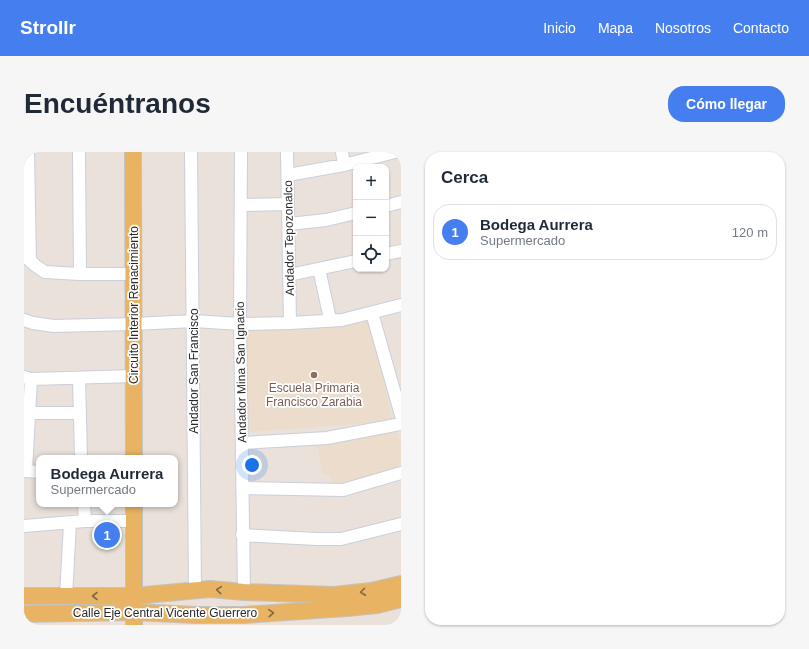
<!DOCTYPE html>
<html lang="es">
<head>
<meta charset="utf-8">
<style>
	body { margin:0; font-family:Helvetica,sans-serif; background:#f6f6f7; color:#1f2937 }
	.controls { position:absolute; right:12px; top:12px; display:grid; overflow:hidden; border-radius:8px; box-shadow:0 1px 3px #0004 }
	.controls button { width:36px; height:36px; display:grid; place-items:center; padding:0; border:0; border-bottom:1px solid #e0e1e3; background:#fff; color:#1f2937; font:20px sans-serif }
	.you { position:absolute; left:228px; top:313px; width:14px; height:14px; margin:-10px; border:3px solid #fff; border-radius:50%; background:#1a73e8; box-shadow:0 0 0 6px #1a73e833 }
	.badge { display:grid; place-items:center; width:26px; height:26px; border-radius:50%; background:#447eef; color:#fff; font-size:13px; font-weight:700 }
	.pin { position:absolute; translate:-50% -50%; border:2px solid #fff; box-shadow:0 1px 4px #0006 }
	.popup { position:absolute; left:12px; top:303px; width:142px; height:52px; box-sizing:border-box; display:grid; place-content:center; border-radius:8px; background:#fff; filter:drop-shadow(0 1px 3px #0005); font-size:13px; white-space:nowrap; color:#747a83 }
	.popup b { font-size:15px; color:#1f2937 }
	.popup::after { content:''; position:absolute; left:50%; top:100%; margin-left:-8px; border:8px solid transparent; border-top-color:#fff }
	.list { margin:0; padding:0; list-style:none }
	h2 { display:flex; justify-content:space-between; align-items:center; height:52px; margin:0; padding:0 16px; font-size:17px }
	h2 small { font-size:13px; font-weight:400; color:#747a83 }
	.list li { display:grid; grid-template-columns:26px 1fr auto; gap:12px; align-items:center; box-sizing:border-box; height:56px; margin:0 8px 8px; padding:0 8px; border:1px solid #e0e1e3; border-radius:16px }
	.list b { display:block; font-size:15px; white-space:nowrap }
	.list p { margin:0; font-size:13px; white-space:nowrap; color:#747a83 }
	.list em { font-size:13px; font-style:normal; color:#747a83 }
	.icon { flex:none; width:22px; height:22px; fill:none; stroke:currentColor; stroke-width:2; stroke-linecap:round; stroke-linejoin:round }
	.map { position:relative; flex:none; width:377px; height:473px; overflow:hidden; border-radius:16px }
	header { display:flex; align-items:center; gap:24px; box-sizing:border-box; height:56px; padding:0 20px; background:#447eef; color:#fff }
	header strong { font-size:19px }
	nav { display:flex; gap:22px; margin-inline-start:auto; font-size:14px }
	.intro { display:flex; align-items:center; justify-content:space-between; box-sizing:border-box; height:96px; padding:0 24px }
	h1 { margin:0; font-size:28px }
	.button { padding:10px 18px; border-radius:16px; background:#447eef; color:#fff; font-size:14px; font-weight:700 }
	main { display:flex; gap:24px; padding:0 24px }
	aside { flex:1; background:#fff; border-radius:16px; box-shadow:0 1px 3px #0004 }
	.map>svg:first-child { display:block }
	.education { fill:#ebdccb }
	.lines { fill:none; stroke-linecap:round; stroke-linejoin:round }
	.minor-casing { stroke:#cacfda; stroke-width:14 }
	.major-casing { stroke:#c3c3c3; stroke-width:18 }
	.minor { stroke:#fff; stroke-width:12 }
	.major { stroke:#e8b463; stroke-width:16 }
	.oneway { stroke:#7f6843 }
	.education-dot { fill:#8d6e63; stroke:#fff; stroke-width:1.5 }
	.labels { text-anchor:middle; stroke-width:3.5; stroke-linejoin:round; paint-order:stroke }
	.street-label { font-size:12px; fill:#292929; stroke:#fff }
	.education-label { font-size:12px; fill:#785e54; stroke:#fff }
</style>
</head>
<body>
<header>
<strong>Strollr</strong>
<nav><a>Inicio</a><a>Mapa</a><a>Nosotros</a><a>Contacto</a></nav>
</header>
<div class="intro"><h1>Encuéntranos</h1><a class="button">Cómo llegar</a></div>
<main>
<div class="map">
<svg width="377" height="473" viewBox="0 0 377 473">
	<rect width="100%" height="100%" fill="#eae1db"/>
	<path class="education" d="M348,166l20,103 -146,11v-104z
		M372,277l5,17v26l-69,12 -2,-9 -8,-2 -5,-30z"/>
	<g class="lines">
		<g class="minor-casing">
			<path id="minor" d="M4,0l2,109
				M55,0l1,122
				M167,0l4,438
				M217,0l-1,172 4,268
				M263,0l3,171
				M318,0l2,13
				M264,23l56,-10 51,-13
				M217,53l47,-1
				M362,54l15,-4
				M265,72l37,-4 30,-7
				M362,102l15,-3
				M0,103l12,11 9,6 35,2h54
				M295,117l11,50
				M265,123l67,-14
				M348,161l29,102
				M0,168l9,3 21,3 80,-2 60,-3 46,3 50,-1 52,-3 59,-15
				M0,225l7,2 103,-3
				M55,226l2,80
				M5,261h51
				M218,291l85,-5 74,-14
				M0,318l2,1 13,1
				M2,319l5,-92
				M218,336l101,2 58,-17
				M60,352l1,17
				M0,374l61,-5h49
				M218,383l75,4h24l60,-15
				M42,444l4,-73"/>
		</g>
		<g class="major-casing">
			<path id="major" d="M109,0l1,306
				M110,352v121
				M0,444h110l76,-7 34,3 90,3 37,-4 30,-7
				M0,462l110,-2 62,3h47l104,-7 30,-3 24,-6"/>
		</g>
		<use href="#minor" class="minor"/>
		<use href="#major" class="major"/>
	</g>
	<defs><path id="oneway-chevron" d="M-2-3.5L2.5 0L-2 3.5" fill="none" stroke-width="1.6" stroke-linecap="round" stroke-linejoin="round"/></defs>
	<g class="oneway">
		<use href="#oneway-chevron" transform="translate(195 438) rotate(-175)"/>
		<use href="#oneway-chevron" transform="translate(339 440) rotate(173)"/>
		<use href="#oneway-chevron" transform="translate(71 444) rotate(180)"/>
		<use href="#oneway-chevron" transform="translate(247 461) rotate(-4)"/>
	</g>
	<circle class="education-dot" cx="290" cy="223" r="4"/>
	<g class="labels">
		<g class="street-label">
			<text transform="translate(265 86) rotate(-91)" y="4">Andador Tepozonalco</text>
			<text transform="translate(110 153) rotate(-90)" y="4">Circuito Interior Renacimiento</text>
			<text transform="translate(170 219) rotate(-90)" y="4">Andador San Francisco</text>
			<text transform="translate(217 220) rotate(-91)" y="4">Andador Mina San Ignacio</text>
			<text x="141" y="465">Calle Eje Central Vicente Guerrero</text>
		</g>
		<g class="education-label">
			<text x="290" y="240">Escuela Primaria<tspan x="290" dy="14">Francisco Zarabia</tspan></text>
		</g>
	</g>
</svg>
<div class="controls">
<button>+</button>
<button>−</button>
<button><svg class="icon" aria-label="locate" viewBox="0 0 24 24"><circle cx="12" cy="12" r="6"/><path d="M12 2v4M12 18v4M2 12h4M18 12h4"/></svg></button>
</div>
<div class="you"></div>
<div class="pin badge" style="left:83px;top:383px">1</div>
<div class="popup"><b>Bodega Aurrera</b>Supermercado</div>
</div>
<aside>
<h2>Cerca<small></small></h2>
<ul class="list">
<li><span class="badge">1</span><div><b>Bodega Aurrera</b><p>Supermercado</p></div><em>120 m</em></li>
</ul>
</aside>
</main>
</body>
</html>
